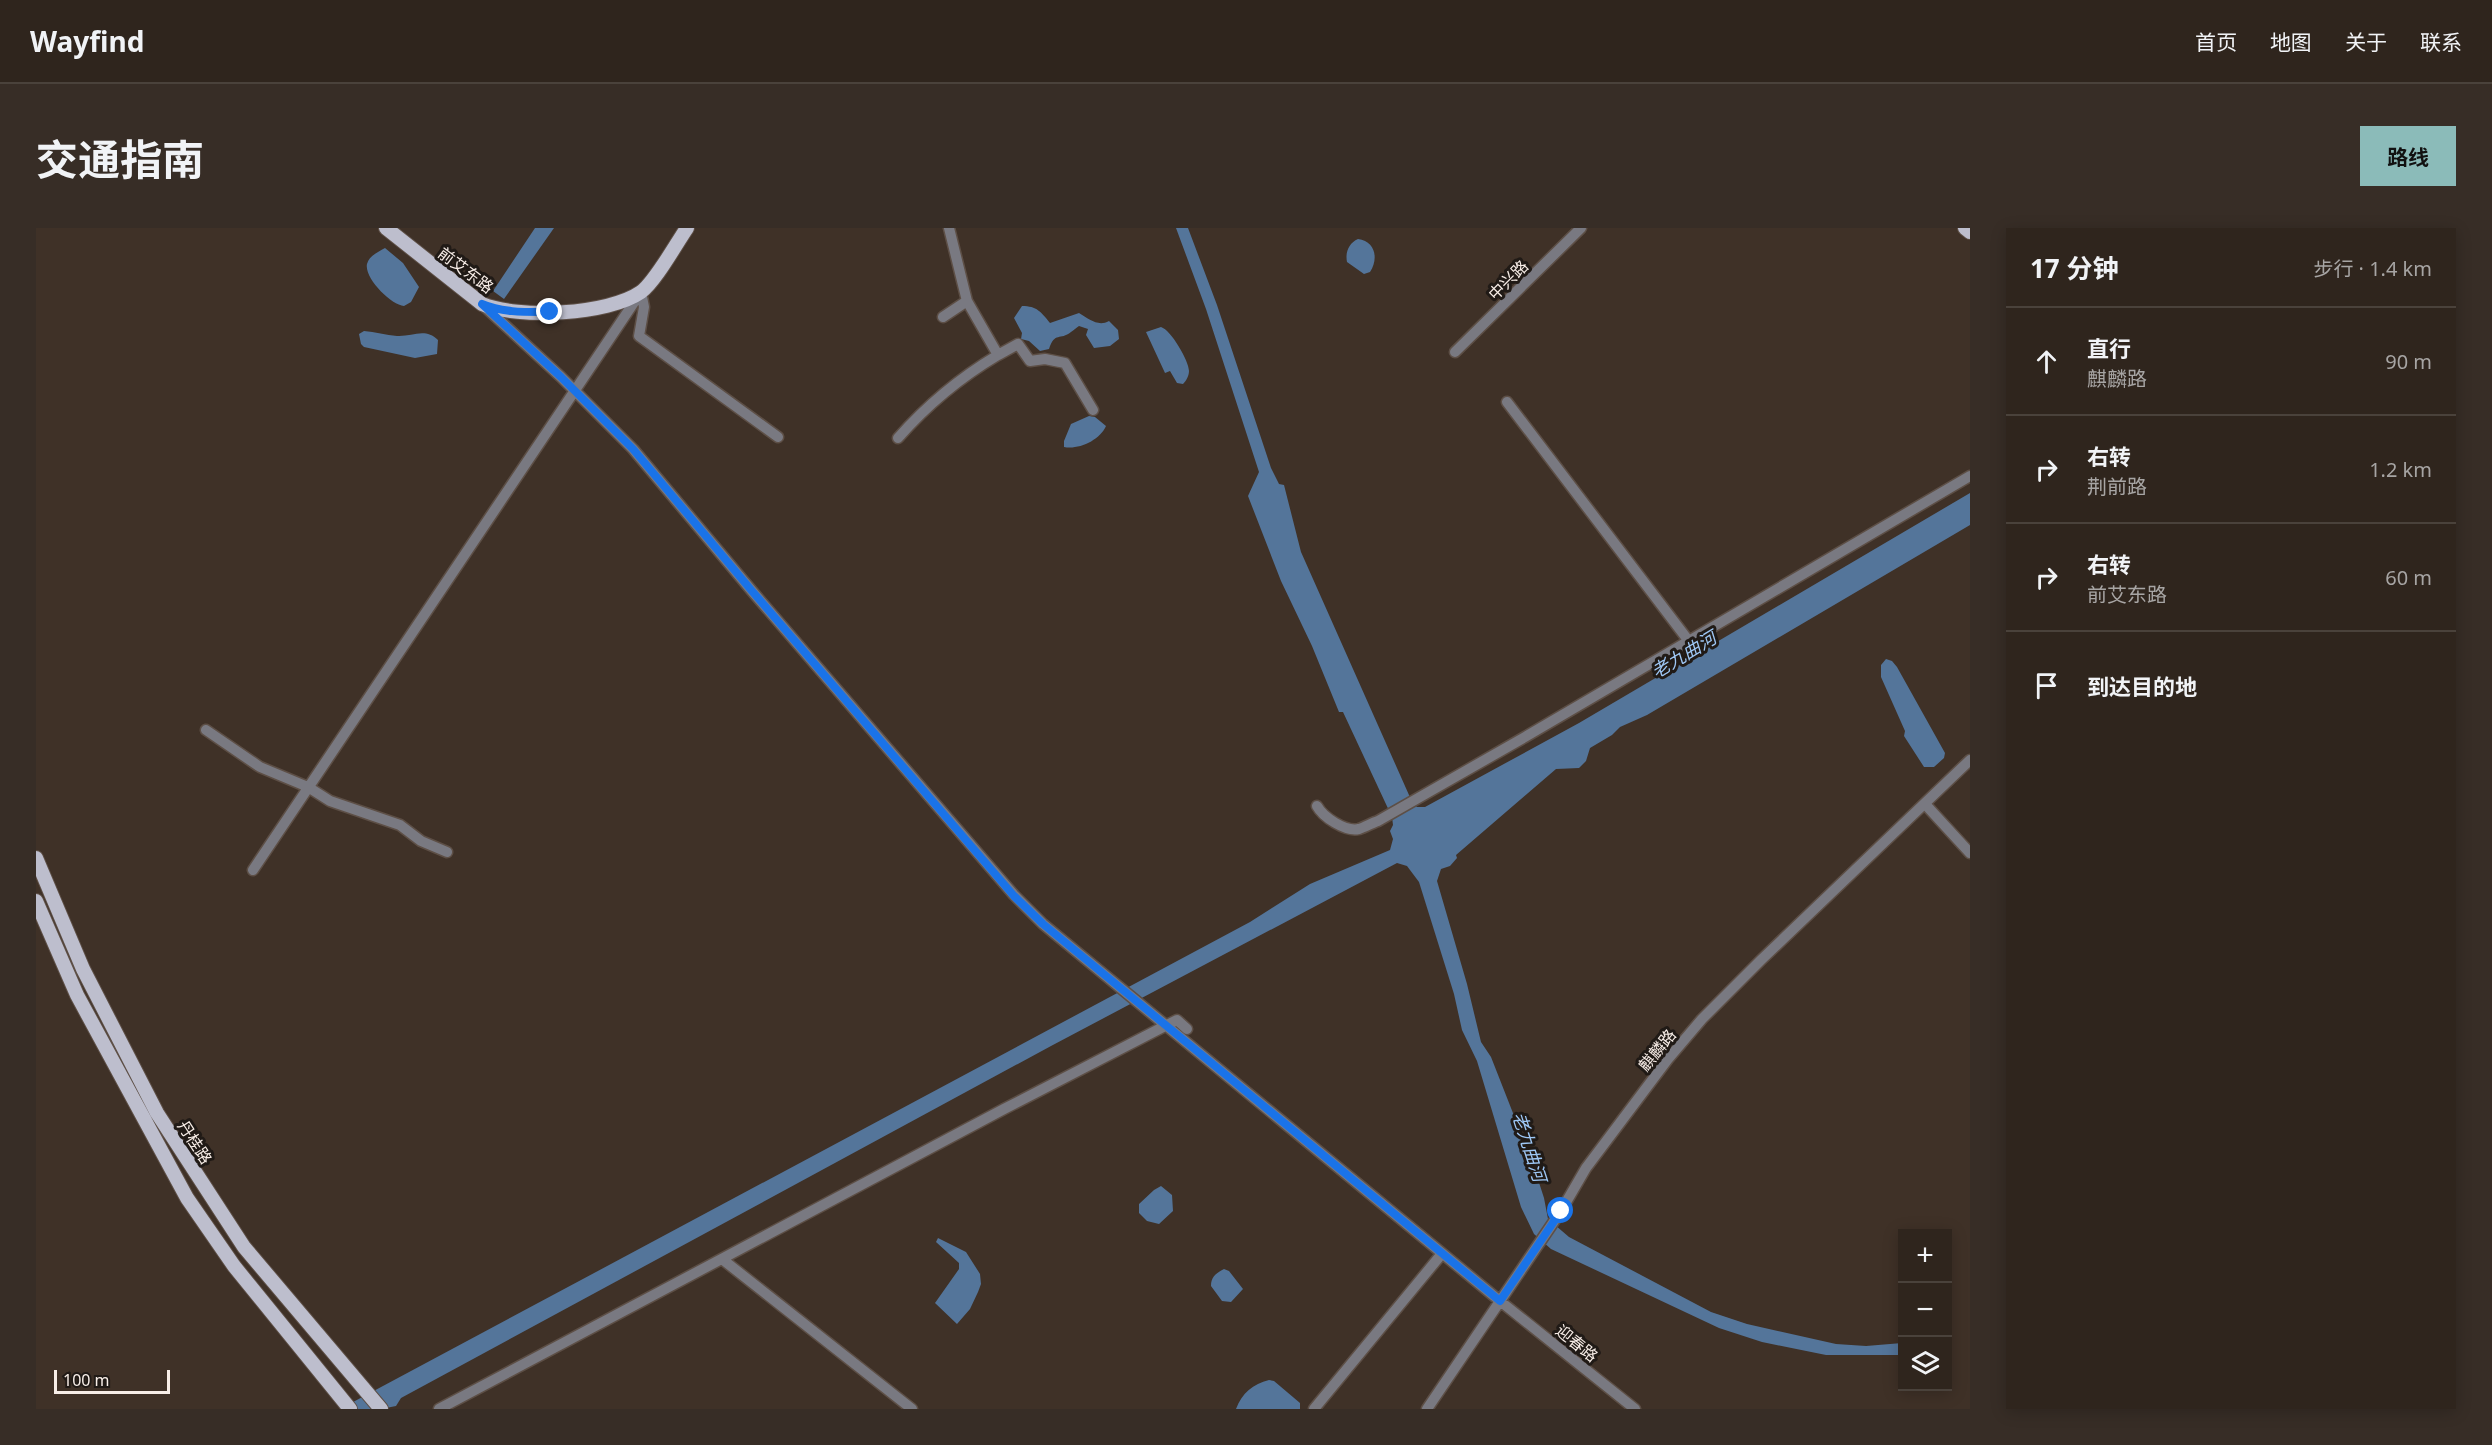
<!DOCTYPE html>
<html lang="zh">
<head>
<meta charset="utf-8">
<style>
	body { margin:0; font-family:"Noto Sans","Noto Sans SC",sans-serif; background:#372d26; color:#f1f3f6 }
	.controls { position:absolute; right:18px; bottom:18px; display:grid; overflow:hidden; border-radius:0px; box-shadow:0 3px 15px #0003 }
	.controls button { width:54px; height:54px; display:grid; place-items:center; padding:0; border:0; border-bottom:2px solid #4a423b; background:#2f251d; color:#f1f3f6; font:30px sans-serif }
	.scale { position:absolute; left:18px; bottom:15px; width:116px; box-sizing:border-box; padding-left:6px; border:3px solid #f8eee8; border-top:0; font-size:16px; line-height:21px; white-space:nowrap; color:#f8eee8; -webkit-text-stroke:4px #201a16; paint-order:stroke }
	.stop { position:absolute; width:18px; height:18px; margin:-14px; border:4px solid #1a73e8; border-radius:50%; background:#fff }
	.stop.end { background:#1a73e8; border-color:#fff; box-shadow:0 2px 6px #0008 }
	.list { margin:0; padding:0; list-style:none }
	h2 { display:flex; justify-content:space-between; align-items:center; height:78px; margin:0; padding:0 24px; font-size:26px }
	h2 small { font-size:20px; font-weight:400; color:#a7a5a4 }
	.list li { display:grid; grid-template-columns:39px 1fr auto; gap:18px; align-items:center; box-sizing:border-box; height:108px; padding:0 24px; border-top:2px solid #4a423b }
	.list b { display:block; font-size:22px; white-space:nowrap }
	.list p { margin:0; font-size:20px; white-space:nowrap; color:#a7a5a4 }
	.list em { font-size:20px; font-style:normal; color:#a7a5a4 }
	.icon { flex:none; width:33px; height:33px; fill:none; stroke:currentColor; stroke-width:2; stroke-linecap:round; stroke-linejoin:round }
	.map { position:relative; flex:none; width:1934px; height:1181px; overflow:hidden; border-radius:0px }
	header { display:flex; align-items:center; gap:36px; box-sizing:border-box; height:84px; padding:0 30px; background:#2f251d; border-bottom:2px solid #4a423b }
	header strong { font-size:28px }
	nav { display:flex; gap:33px; margin-inline-start:auto; font-size:21px }
	.intro { display:flex; align-items:center; justify-content:space-between; box-sizing:border-box; height:144px; padding:0 36px }
	h1 { margin:0; font-size:42px }
	.button { padding:15px 27px; border-radius:0px; background:#8bbbb9; color:#111; font-size:21px; font-weight:700 }
	main { display:flex; gap:36px; padding:0 36px }
	aside { flex:1; background:#2f251d; border-radius:0px; box-shadow:0 3px 15px #0003 }
	.map>svg:first-child { display:block }
	.water { fill:#54759a }
	.lines { fill:none; stroke-linecap:round; stroke-linejoin:round }
	.minor-casing { stroke:#5d4f46; stroke-width:13 }
	.major-casing { stroke:#5d4f46; stroke-width:16 }
	.minor { stroke:#797981; stroke-width:10 }
	.major { stroke:#bdbecd; stroke-width:14 }
	.route { stroke:#1a73e8; stroke-width:8 }
	.labels { text-anchor:middle; stroke-width:6; stroke-linejoin:round; paint-order:stroke }
	.street-label { font-size:16px; fill:#f8eee8; stroke:#201a16 }
	.water-label { font-size:18px; font-style:italic; fill:#9ec7f5; stroke:#201a16 }
</style>
</head>
<body>
<header>
<strong>Wayfind</strong>
<nav><a>首页</a><a>地图</a><a>关于</a><a>联系</a></nav>
</header>
<div class="intro"><h1>交通指南</h1><a class="button">路线</a></div>
<main>
<div class="map">
<svg width="1934" height="1181" viewBox="0 0 1934 1181">
	<rect width="100%" height="100%" fill="#3f3127"/>
	<path class="water" d="M499,0h19l-50,71 -11,-8z
		M1140,0h12l29,77 54,163 8,16 5,1 17,67 112,252 4,3h8l154,-84 391,-230v32l-323,190 -27,12 -8,8 -22,13 -4,13 -7,7 -23,1 -100,86 1,3 -7,8 -9,3 -4,12 30,103 14,58 10,15 42,107 11,34 4,21 21,18 142,75 36,12 89,20 30,2 36,-3v12h-76l-64,-13 -43,-14 -168,-79 -17,-15 -13,-27 -44,-146 -15,-31 -8,-36 -35,-112 -12,-16 -10,-3 -346,183 -650,352 -5,8 -10,2 -6,-4 -9,5h-31l910,-487 60,-38 80,-34 3,-11 -3,-8 3,-6 -1,-8 -49,-105h-4l-27,-66 -31,-65 -33,-85 11,-24 -53,-163z
		M1322,11c17,2 21,19 12,33l-6,2 -17,-12c-2,-10 2,-19 11,-23z
		M349,20l18,15 16,24 -8,15 -7,4c-13,-1 -40,-28 -37,-42 2,-8 11,-12 18,-16z
		M986,78c15,0 19,6 28,17l29,-10c10,6 19,14 30,8l9,9 1,9 -9,7 -16,2 -8,-13 2,-6 -9,-3c-3,2 -5,4 -8,6 -11,9 -16,-1 -22,17l-9,2 -11,-10 -8,-2 1,-6 -8,-15z
		M1125,99c10,3 28,34 28,44 0,5 -3,10 -6,13l-6,-1 -7,-12 -5,2 -19,-41z
		M328,103c11,1 22,4 33,5 15,1 28,-9 41,4l-1,14 -22,4 -51,-11 -3,-3 -2,-10z
		M1053,188l6,1 11,9c-6,14 -27,24 -42,21v-6l7,-17z
		M1850,431l6,2 5,6 48,86 -1,5 -10,9h-10l-20,-31 1,-5 -24,-54v-12z
		M1125,958l11,9 1,16 -14,13 -12,-3 -8,-8v-9l15,-14z
		M902,1010l28,14 14,22 1,10 -3,8 -8,17 -13,15 -22,-21 24,-34v-6l-23,-21z
		M1188,1041l5,2 14,18 -12,13 -9,-1 -11,-15c0,-9 5,-13 13,-17z
		M1233,1152l5,1 26,22v6h-64c6,-16 17,-25 33,-29z"/>
	<g class="lines">
		<g class="minor-casing">
			<path id="minor" d="M913,0l18,73 31,54 20,-11 12,17 15,-2 20,4 28,47
				M605,64l3,15 -5,29 139,101
				M449,79l76,70 72,72 119,142 262,304 29,29 457,377 135,108
				M907,89l24,-16
				M1419,124l126,-124
				M1471,174l181,238
				M862,210c29,-33 63,-61 100,-83
				M170,502l54,37 48,20 22,14 70,24 21,16 26,11
				M1889,576l45,49
				M1281,578c6,11 28,26 42,23 6,-2 13,-6 19,-8l147,-84 445,-261
				M217,642l388,-578
				M686,1031l190,150
				M403,1181l565,-300 161,-83 12,-6 10,9
				M1278,1181l126,-153
				M1391,1181l134,-198 25,-43 82,-109 34,-40 59,-59 209,-200"/>
		</g>
		<g class="major-casing">
			<path id="major" d="M350,0l96,76c36,15 126,11 159,-12 14,-10 35,-48 46,-64
				M1929,0l5,4
				M0,630l47,111 74,144 87,134 137,162
				M0,673l41,94 110,203 47,68 116,143"/>
		</g>
		<use href="#minor" class="minor"/>
		<use href="#major" class="major"/>
	</g>
	<g class="lines">
		<path class="route" d="M514,84c-23,0 -47,1 -68,-8l79,73 72,72 119,142 262,305 29,28 457,377 61,-90"/>
	</g>
	<g class="labels">
		<g class="street-label">
			<text transform="translate(430 42) rotate(37)" y="6">前艾东路</text>
			<text transform="translate(1472 52) rotate(-45)" y="6">中兴路</text>
			<text transform="translate(1621 822) rotate(-51)" y="6">麒麟路</text>
			<text transform="translate(159 914) rotate(57)" y="6">丹桂路</text>
			<text transform="translate(1541 1115) rotate(39)" y="6">迎春路</text>
		</g>
		<g class="water-label">
			<text transform="translate(1648 427) rotate(-31)" y="6">老九曲河</text>
			<text transform="translate(1493 919) rotate(72)" y="6">老九曲河</text>
		</g>
	</g>
</svg>
<div class="controls">
<button>+</button>
<button>−</button>
<button><svg class="icon" aria-label="layers" viewBox="0 0 24 24"><path d="M12 4l9 5-9 5-9-5zM3 14l9 5 9-5"/></svg></button>
</div>
<div class="scale">100 m</div>
<div class="stop" style="left:1525px;top:983px"></div>
<div class="stop end" style="left:514px;top:84px"></div>
</div>
<aside>
<h2>17 分钟<small>步行 · 1.4 km</small></h2>
<ul class="list">
<li><svg class="icon" aria-label="ahead" viewBox="0 0 24 24"><path d="M12 20V5M6 11l6-6 6 6"/></svg><div><b>直行</b><p>麒麟路</p></div><em>90 m</em></li>
<li><svg class="icon" aria-label="right" viewBox="0 0 24 24"><path d="M7 20v-9h11M14 6l5 5-5 5"/></svg><div><b>右转</b><p>荆前路</p></div><em>1.2 km</em></li>
<li><svg class="icon" aria-label="right" viewBox="0 0 24 24"><path d="M7 20v-9h11M14 6l5 5-5 5"/></svg><div><b>右转</b><p>前艾东路</p></div><em>60 m</em></li>
<li><svg class="icon" aria-label="arrive" viewBox="0 0 24 24"><path d="M6 21V4h12l-3 4 3 4H6"/></svg><div><b>到达目的地</b></div></li>
</ul>
</aside>
</main>
</body>
</html>
